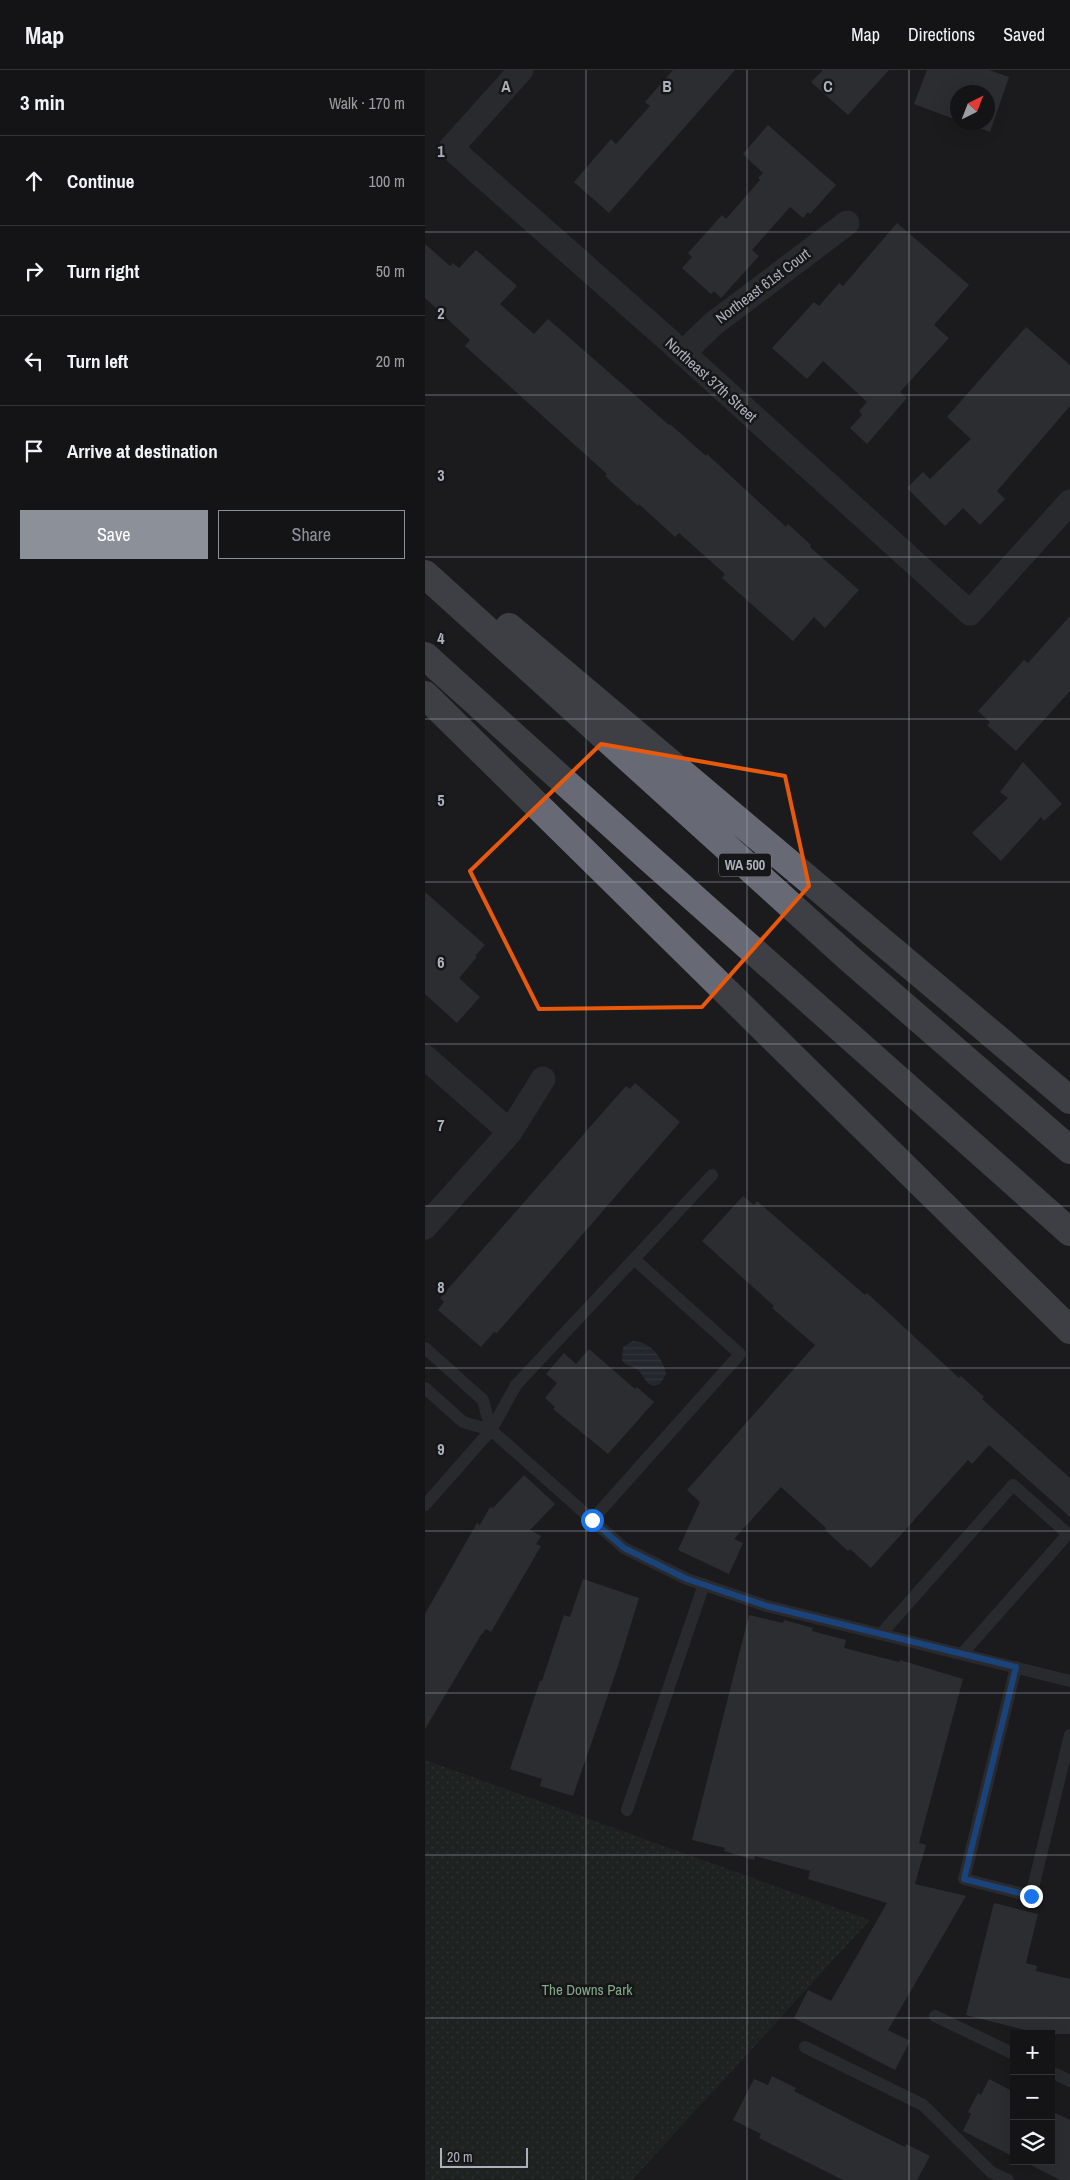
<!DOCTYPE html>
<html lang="en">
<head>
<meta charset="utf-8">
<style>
	body { margin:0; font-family:"Archivo Narrow",sans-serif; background:#212123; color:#f1f3f6 }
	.controls { position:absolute; right:15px; bottom:15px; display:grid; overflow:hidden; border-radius:0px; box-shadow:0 5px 20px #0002 }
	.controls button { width:45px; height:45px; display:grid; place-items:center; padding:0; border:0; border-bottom:1px solid #333335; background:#141416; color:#f1f3f6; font:25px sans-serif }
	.compass { position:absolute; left:525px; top:15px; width:45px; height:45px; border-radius:50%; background:#141416; box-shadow:0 5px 20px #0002; rotate:42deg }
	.scale { position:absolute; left:15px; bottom:12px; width:88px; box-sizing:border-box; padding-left:5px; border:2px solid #adb1bd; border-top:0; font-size:14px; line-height:18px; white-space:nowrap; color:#adb1bd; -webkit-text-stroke:4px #161618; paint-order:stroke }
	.stop { position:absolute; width:15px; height:15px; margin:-11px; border:4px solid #1a73e8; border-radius:50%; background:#fff }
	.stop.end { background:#1a73e8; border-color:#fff; box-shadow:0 1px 5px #0008 }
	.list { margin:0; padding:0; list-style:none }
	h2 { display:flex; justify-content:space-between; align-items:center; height:65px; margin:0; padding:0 20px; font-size:21px }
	h2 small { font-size:16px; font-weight:400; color:#9d9ea1 }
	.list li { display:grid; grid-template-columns:32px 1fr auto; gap:15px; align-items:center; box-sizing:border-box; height:90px; padding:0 20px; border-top:1px solid #333335 }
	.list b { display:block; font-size:19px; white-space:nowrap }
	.list em { font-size:16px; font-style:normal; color:#9d9ea1 }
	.actions { display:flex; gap:10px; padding:15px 20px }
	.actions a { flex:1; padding:11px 0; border:1px solid #8c9099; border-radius:0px; text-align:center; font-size:18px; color:#8c9099 }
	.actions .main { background:#8c9099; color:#fff }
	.icon { flex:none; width:28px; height:28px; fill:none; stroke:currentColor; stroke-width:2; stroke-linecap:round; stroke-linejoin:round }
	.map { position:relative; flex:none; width:645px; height:2110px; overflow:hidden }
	header { display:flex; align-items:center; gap:30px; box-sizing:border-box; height:70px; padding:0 25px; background:#141416; border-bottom:1px solid #333335 }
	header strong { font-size:24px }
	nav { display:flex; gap:28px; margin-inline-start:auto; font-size:18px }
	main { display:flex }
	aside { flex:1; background:#141416 }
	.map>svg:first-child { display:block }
	.park { fill:url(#park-dots) }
	.water { fill:url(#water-rules) }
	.building { fill:#424347 }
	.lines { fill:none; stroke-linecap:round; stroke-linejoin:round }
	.lane { stroke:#3b3c43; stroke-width:12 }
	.street { stroke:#3b3c43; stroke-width:25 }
	.highway { stroke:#676a74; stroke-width:28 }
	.route { stroke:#1a73e8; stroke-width:6 }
	.marked { fill:none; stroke:#e8590c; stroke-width:4; stroke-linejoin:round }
	.grid { fill:none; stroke:#adb1bd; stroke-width:1; stroke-opacity:0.55 }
	.labels { text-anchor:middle; stroke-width:5; stroke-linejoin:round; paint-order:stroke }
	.shield { fill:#161618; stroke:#80828c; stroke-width:1 }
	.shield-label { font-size:14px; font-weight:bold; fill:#adb1bd }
	.street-label { font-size:15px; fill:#adb1bd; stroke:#161618 }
	.park-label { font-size:15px; fill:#83a987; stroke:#161618 }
	.grid-label { font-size:16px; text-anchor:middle; font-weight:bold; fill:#adb1bd; stroke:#161618; stroke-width:5; stroke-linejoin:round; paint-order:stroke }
</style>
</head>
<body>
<header>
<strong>Map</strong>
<nav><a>Map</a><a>Directions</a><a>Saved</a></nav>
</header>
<main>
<aside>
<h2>3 min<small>Walk · 170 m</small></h2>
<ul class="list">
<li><svg class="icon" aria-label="ahead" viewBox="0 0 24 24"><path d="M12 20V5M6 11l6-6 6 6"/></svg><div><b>Continue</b></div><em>100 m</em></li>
<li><svg class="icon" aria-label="right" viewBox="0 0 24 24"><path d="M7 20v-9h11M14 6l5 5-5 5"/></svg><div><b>Turn right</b></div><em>50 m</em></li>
<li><svg class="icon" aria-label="left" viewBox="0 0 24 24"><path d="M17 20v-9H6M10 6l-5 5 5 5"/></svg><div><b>Turn left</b></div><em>20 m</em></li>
<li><svg class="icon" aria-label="arrive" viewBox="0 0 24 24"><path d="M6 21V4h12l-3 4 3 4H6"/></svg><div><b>Arrive at destination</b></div></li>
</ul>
<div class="actions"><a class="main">Save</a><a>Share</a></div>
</aside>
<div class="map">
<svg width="645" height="2110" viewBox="0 0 645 2110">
	<defs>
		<pattern id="park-dots" width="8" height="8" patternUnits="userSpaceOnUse" patternTransform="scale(1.25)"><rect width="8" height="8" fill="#222c24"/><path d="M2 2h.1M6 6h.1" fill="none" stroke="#3f4842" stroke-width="1.8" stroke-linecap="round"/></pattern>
		<pattern id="water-rules" width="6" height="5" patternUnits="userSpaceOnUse" patternTransform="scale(1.25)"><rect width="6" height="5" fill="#2f3943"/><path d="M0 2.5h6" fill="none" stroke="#4a535c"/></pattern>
	</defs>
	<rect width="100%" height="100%" fill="#1b1b1d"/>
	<path class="park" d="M0,1690l445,160 -238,260h-207z"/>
	<path class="water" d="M208,1271c19,2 29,16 33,33l-6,10c-15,6 -14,-10 -25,-16 -6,-3 -9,-2 -13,-8l1,-13z"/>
	<path class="building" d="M248,0h62l-126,143 -35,-31 37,-43 5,5 34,-38 -5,-4z
		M398,0h66l-41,45 -37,-33z
		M502,0h62l20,7 -19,55 -26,-10h23v-30h-30v28l-43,-16z
		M343,55l68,60 -26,29 -2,-2 -5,6 -13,-11 -38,43 7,6 -38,42 -7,-7 -3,3 -29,-26 10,-11 -4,-4 34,-38 4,4 34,-39 -2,-2 5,-5 -20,-19z
		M472,153l72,62 -35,40 15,13 -49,54 7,6 -40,46 -17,-16 12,-13 -3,-4 8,-9 -44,-41 -16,18 -35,-31 42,-46 5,4 20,-23 4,3z
		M0,174l25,22 3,-3 6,5 17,-18 41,36 -17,18 34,30 14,-15 121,106 1,-1 36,32 1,-2 79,73 2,-3 23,21 -1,2 49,43 -34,38 -11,-11 -21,24 -71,-63 3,-4 -46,-41 -4,4 -36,-33 -1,2 -33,-30 2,-2 -142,-128 5,-6 -45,-42z
		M601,257l44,38v41l-73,85 8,8 -25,26 -17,-17 -18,18 -38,-38 16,-16 7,7 41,-40 -24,-22z
		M645,546v75l-54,60 -29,-26 3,-3 -12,-11 46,-51 4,3z
		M598,692l39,42 -18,17 -3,-4 -40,44 -29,-28 36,-35 -8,-6z
		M0,822l60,53 -10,11 2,1 -18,21 21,19 -23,26 -32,-29z
		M210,1013l45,39 -183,211 -3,-1 -13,15 -43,-37 6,-8 -4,-4 186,-212 4,3z
		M318,1126l11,9 3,-4 108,94 2,-2 92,85 2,-2 23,21 -2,2 88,79v39l-81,-72 -17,19 -4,-4 -97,108 -21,-19 -2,2 -23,-21 1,-2 -45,-41 -47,52 9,4 -14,31 -51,-24 22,-48 -13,-12 128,-145 -43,-37 2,-2 -72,-65z
		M164,1279l46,40 2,-2 17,15 -46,52 -55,-45 2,-2 -10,-9 12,-15 -11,-9 18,-21 12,11z
		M99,1405l31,29 -25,26 11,6 -5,8 5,2 -50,86 -5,-3 -5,6 -56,94v-115l52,-91 3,2 10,-18 3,1z
		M158,1509l56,19 -21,68 -45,130 -33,-10 2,-7 -32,-10 30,-88h2l22,-66 6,2z
		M324,1545l34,8 1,-3 29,8 -1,3 34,9 -2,8 55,14 1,-2 63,19 -44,164 7,2 -11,39 51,12 -78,134 22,11 -15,29 -101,-52 14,-28 23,11 56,-98 -79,-24 2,-8 -55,-15 -1,4 -30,-9 1,-3 -33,-8z
		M569,1833l44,11 -12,49 11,3 -1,5 34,8v55h-29l-75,-19z
		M347,2006l24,12 -2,3 64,33 47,23 1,-3 24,12 -13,24h-74l-84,-42 2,-4 -28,-14 21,-41 14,6z
		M564,2009l25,13v65l-51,-26 8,-17 -3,-2 10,-19 3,2z
		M626,2041l19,9v60h-10l-37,-19h28z"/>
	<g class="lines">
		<path class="lane" d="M209,1189l78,-84
			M0,1278l58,52 8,30
			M0,1318l38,34 28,8 133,118 63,31 80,27 303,75
			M0,1435l66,-75 25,-45 118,-126 106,95 -148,166
			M456,1564l132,-149 55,49 -106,120
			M591,1597l-52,212 67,17 39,-161
			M202,1740l77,-226
			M510,1946l79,38
			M380,1977l118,58 68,67 17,8
			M626,2002l19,9"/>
		<path class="street" d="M96,0l-70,78 232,205 287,260 100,-111
			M258,283l30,-29 134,-101
			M0,987l85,75
			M0,1157l85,-95 33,-53"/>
		<path class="highway" d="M0,504l425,385 220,191
			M84,557l561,473
			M0,586l224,202 421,374
			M0,625l645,635"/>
	</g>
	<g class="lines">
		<path class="route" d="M167,1450l32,28 63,31 80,27 249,61 -52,212 67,17"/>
	</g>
	<path d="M0 0H645V2110H0ZM176,674l184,32 24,110 -107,121 -163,2 -69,-138z" fill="#1b1b1d" fill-opacity=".55" fill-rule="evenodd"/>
	<path class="marked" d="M176,674l184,32 24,110 -107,121 -163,2 -69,-138z"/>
	<path class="grid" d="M161,0v2110M322,0v2110M484,0v2110M0,162h645M0,325h645M0,487h645M0,649h645M0,812h645M0,974h645M0,1136h645M0,1298h645M0,1461h645M0,1623h645M0,1785h645M0,1948h645"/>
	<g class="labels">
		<rect class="shield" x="294" y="783.5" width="52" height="23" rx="4"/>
		<g class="shield-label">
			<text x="320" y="800">WA 500</text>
		</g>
		<g class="street-label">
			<text transform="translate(338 216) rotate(-37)" y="5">Northeast 61st Court</text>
			<text transform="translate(286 310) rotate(42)" y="5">Northeast 37th Street</text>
		</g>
		<g class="park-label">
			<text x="162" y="1925">The Downs Park</text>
		</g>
	</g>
	<g class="grid-label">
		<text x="81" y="22">A</text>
		<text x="242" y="22">B</text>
		<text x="403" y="22">C</text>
		<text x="16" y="87">1</text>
		<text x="16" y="249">2</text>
		<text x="16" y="411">3</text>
		<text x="16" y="574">4</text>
		<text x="16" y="736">5</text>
		<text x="16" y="898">6</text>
		<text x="16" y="1061">7</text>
		<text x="16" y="1223">8</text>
		<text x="16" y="1385">9</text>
	</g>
</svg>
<div class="controls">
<button>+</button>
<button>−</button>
<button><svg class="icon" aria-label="layers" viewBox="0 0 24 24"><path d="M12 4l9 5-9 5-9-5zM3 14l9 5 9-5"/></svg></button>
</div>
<svg class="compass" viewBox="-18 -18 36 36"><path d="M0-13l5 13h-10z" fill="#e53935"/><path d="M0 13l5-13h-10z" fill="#9d9ea1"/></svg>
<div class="scale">20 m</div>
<div class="stop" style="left:167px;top:1450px"></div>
<div class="stop end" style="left:606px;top:1826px"></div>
</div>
</main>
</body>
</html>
